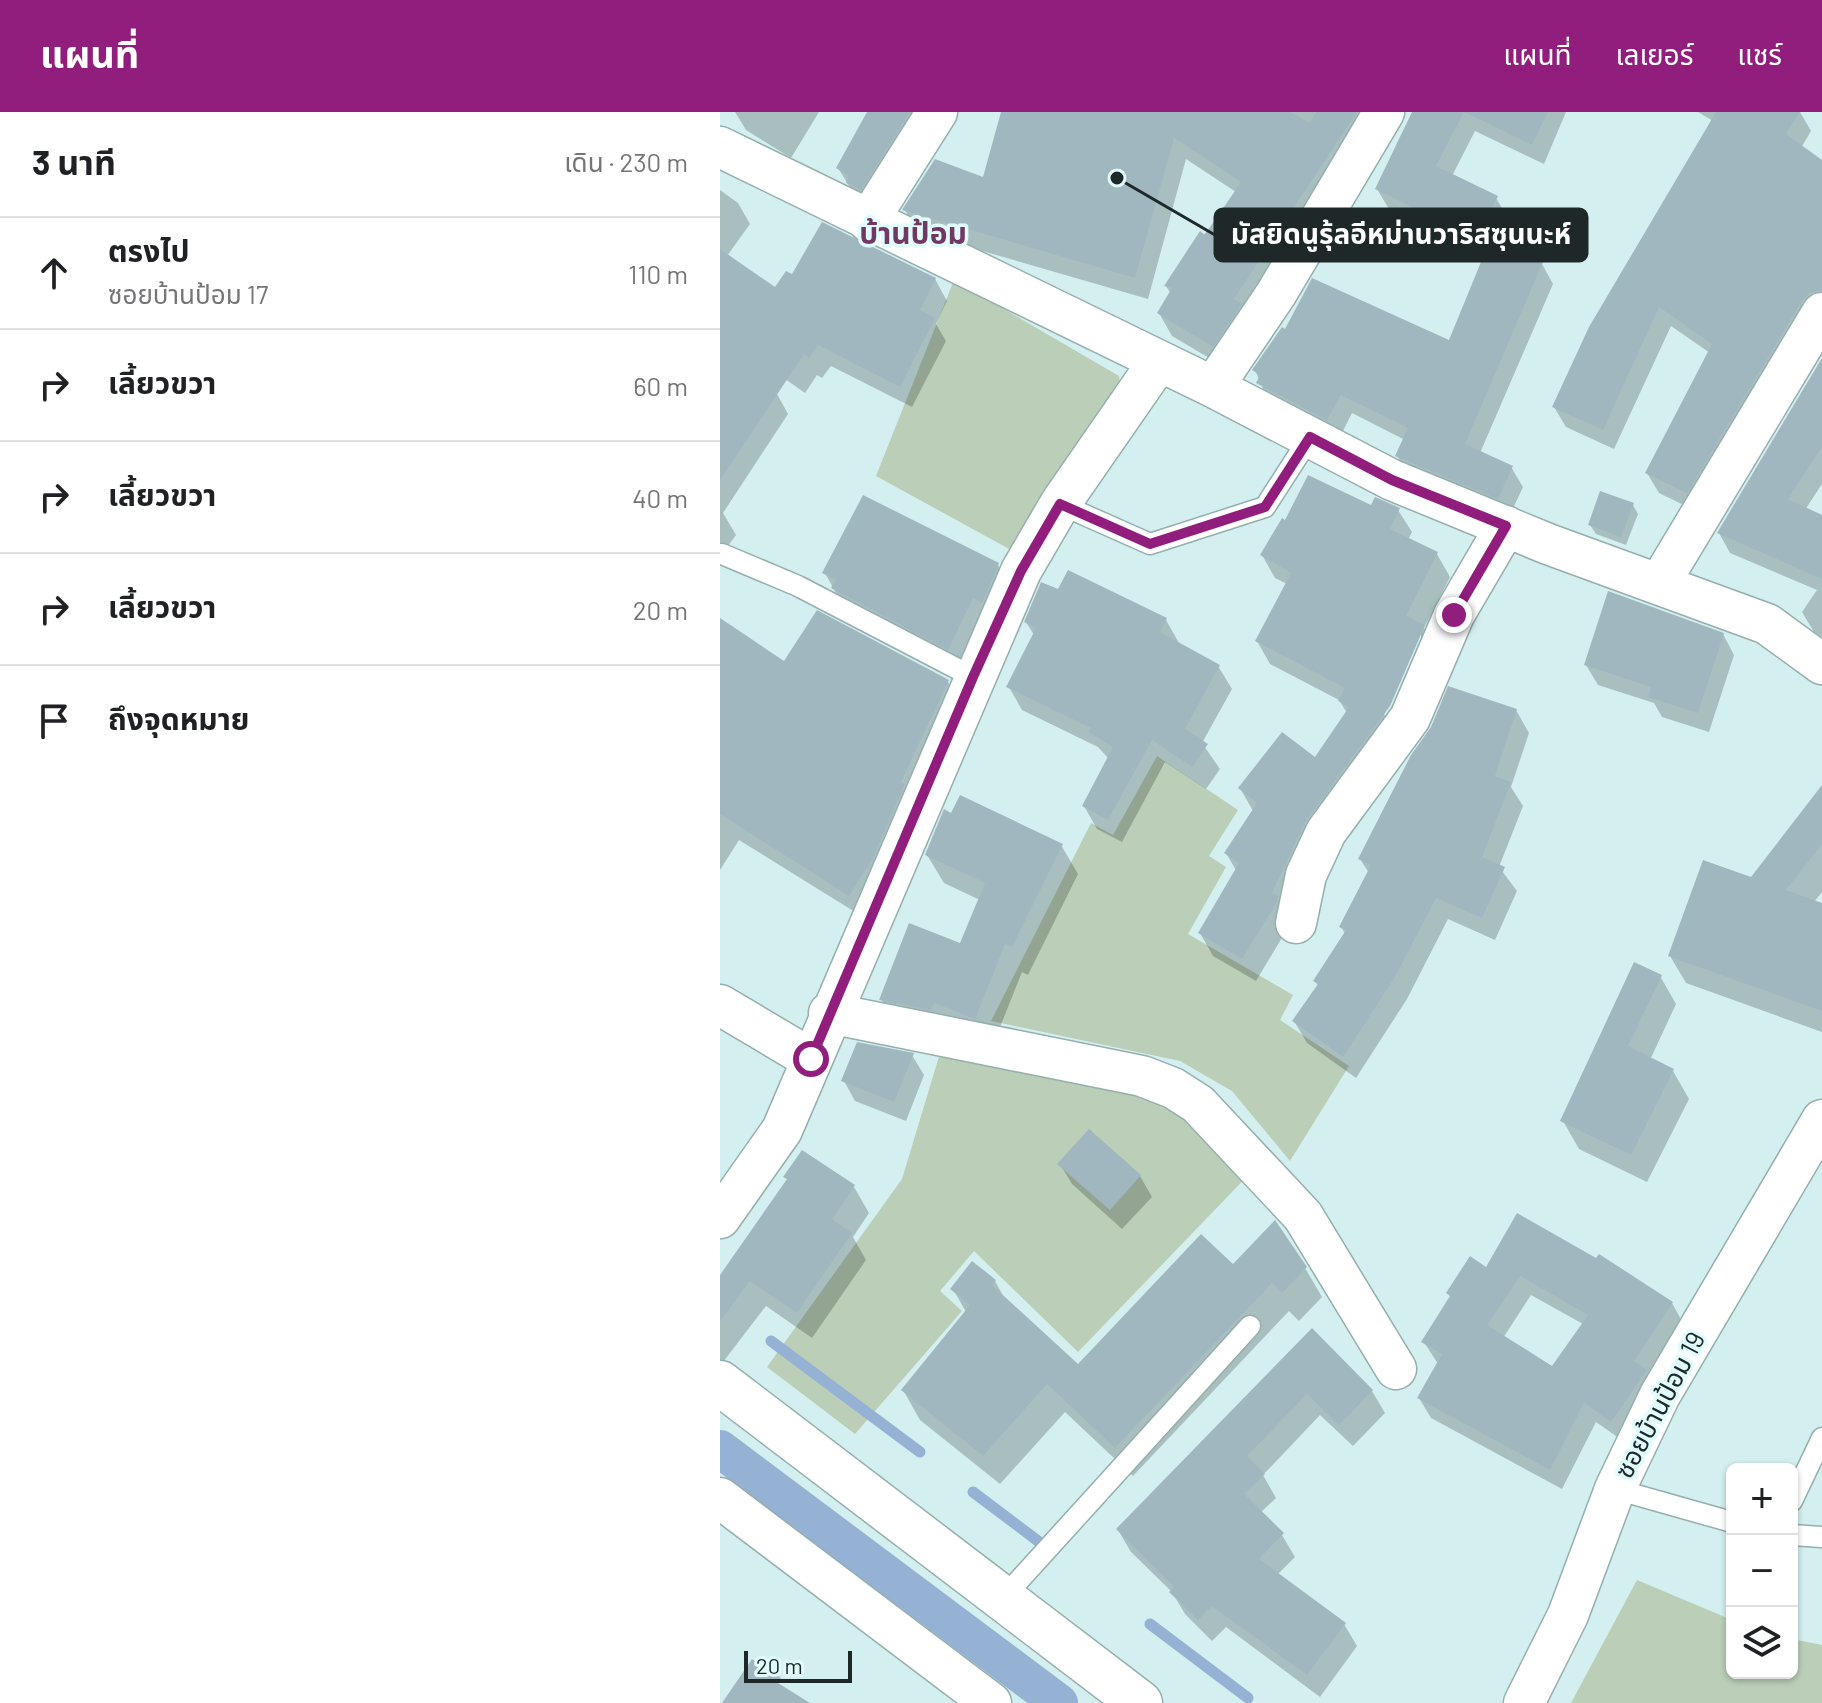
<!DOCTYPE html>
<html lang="th">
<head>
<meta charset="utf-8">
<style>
	body { margin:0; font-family:Barlow,"Noto Sans Thai",sans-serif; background:#f6f6f6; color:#202124 }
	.controls { position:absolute; right:24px; bottom:24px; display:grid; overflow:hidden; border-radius:12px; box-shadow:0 2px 6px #0004 }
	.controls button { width:72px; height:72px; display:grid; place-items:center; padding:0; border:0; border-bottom:2px solid #e0e0e0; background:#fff; color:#202124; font:40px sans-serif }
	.scale { position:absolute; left:24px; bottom:20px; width:108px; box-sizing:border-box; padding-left:8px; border:4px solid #1e2828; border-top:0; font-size:22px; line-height:28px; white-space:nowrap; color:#1e2828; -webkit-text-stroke:6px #e1fcfd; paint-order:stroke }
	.stop { position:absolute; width:24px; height:24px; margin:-18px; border:6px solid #911d7c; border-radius:50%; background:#fff }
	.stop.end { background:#911d7c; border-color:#fff; box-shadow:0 2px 8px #0008 }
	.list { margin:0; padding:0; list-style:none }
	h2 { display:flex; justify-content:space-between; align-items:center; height:104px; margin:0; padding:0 32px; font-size:34px }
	h2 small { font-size:26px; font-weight:400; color:#757577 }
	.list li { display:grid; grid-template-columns:52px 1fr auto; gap:24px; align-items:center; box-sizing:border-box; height:112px; padding:0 32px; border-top:2px solid #e0e0e0 }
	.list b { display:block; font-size:30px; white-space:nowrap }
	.list p { margin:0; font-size:26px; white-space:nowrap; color:#757577 }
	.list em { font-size:26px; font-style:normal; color:#757577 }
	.icon { flex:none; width:44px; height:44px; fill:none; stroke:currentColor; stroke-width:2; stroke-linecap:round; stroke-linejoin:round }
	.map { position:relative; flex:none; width:1102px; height:1591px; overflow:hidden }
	header { display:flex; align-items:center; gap:48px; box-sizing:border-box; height:112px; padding:0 40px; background:#911d7c; color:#fff }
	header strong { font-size:38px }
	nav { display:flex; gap:44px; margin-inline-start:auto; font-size:28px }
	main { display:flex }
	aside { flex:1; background:#fff }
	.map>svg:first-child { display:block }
	.green { fill:#baceb8 }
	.shadow { fill:#0003; fill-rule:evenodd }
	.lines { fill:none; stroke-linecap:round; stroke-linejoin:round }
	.stream { stroke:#95b2d5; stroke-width:11 }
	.canal { stroke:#95b2d5; stroke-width:38 }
	.building { fill:#a1b7c0; fill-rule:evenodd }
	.service-casing { stroke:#95aeae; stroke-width:23 }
	.minor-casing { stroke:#95aeae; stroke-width:43 }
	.secondary-casing { stroke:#95aeae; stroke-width:47 }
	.service { stroke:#fff; stroke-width:20 }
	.minor { stroke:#fff; stroke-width:40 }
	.secondary { stroke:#fff; stroke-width:44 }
	.route { stroke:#911d7c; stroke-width:10 }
	.labels { text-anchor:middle; stroke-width:7; stroke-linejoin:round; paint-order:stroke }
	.street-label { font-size:26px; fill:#1e2828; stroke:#e1fcfd }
	.quarter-label { font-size:30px; font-weight:bold; fill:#723864; stroke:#e1fcfd }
	.leader { fill:none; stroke:#1e2828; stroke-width:3 }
	.callout-dot { fill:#1e2828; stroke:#e1fcfd; stroke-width:3 }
	.callout { fill:#1e2828; stroke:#1e2828; stroke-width:3 }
	.callout-label { font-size:28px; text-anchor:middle; font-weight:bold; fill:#fff }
</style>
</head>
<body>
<header>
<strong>แผนที่</strong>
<nav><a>แผนที่</a><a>เลเยอร์</a><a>แชร์</a></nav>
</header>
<main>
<aside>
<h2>3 นาที<small>เดิน · 230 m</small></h2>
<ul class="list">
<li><svg class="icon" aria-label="ahead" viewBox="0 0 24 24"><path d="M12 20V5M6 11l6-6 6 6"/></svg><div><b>ตรงไป</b><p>ซอยบ้านป้อม 17</p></div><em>110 m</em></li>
<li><svg class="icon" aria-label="right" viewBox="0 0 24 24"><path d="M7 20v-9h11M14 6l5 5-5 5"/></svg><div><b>เลี้ยวขวา</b></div><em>60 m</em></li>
<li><svg class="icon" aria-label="right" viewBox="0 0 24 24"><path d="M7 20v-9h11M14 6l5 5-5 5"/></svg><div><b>เลี้ยวขวา</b></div><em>40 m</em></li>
<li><svg class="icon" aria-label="right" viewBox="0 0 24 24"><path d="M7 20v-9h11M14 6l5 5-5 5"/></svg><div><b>เลี้ยวขวา</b></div><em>20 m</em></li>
<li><svg class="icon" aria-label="arrive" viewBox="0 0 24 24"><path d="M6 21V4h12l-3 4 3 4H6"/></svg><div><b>ถึงจุดหมาย</b></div></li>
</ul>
</aside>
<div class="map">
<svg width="1102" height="1591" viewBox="0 0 1102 1591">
	<rect width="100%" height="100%" fill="#d4efef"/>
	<path class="green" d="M234,168l165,96 2,18 -110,156 -135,-74z
		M437,644l81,54 -29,46 17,11 -38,67 105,61 -13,25 69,46 -59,95 -58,-70 -52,-30 -189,-40 100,-198 22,12z
		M224,928l230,51 83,75 -179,186 -104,-101 -34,40 22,20 -107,123 -88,-67 135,-188z
		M917,1468l95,40v53h60v-34l30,6v58h-251z"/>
	<path class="shadow" d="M15,0h84l-28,46 -45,-28z
		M149,0h67l-77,90 -21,-34z
		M284,0h378l-156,256 -54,-32 -13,-23 12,-19 -5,-8 70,-94 -50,-33 -38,140 -231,-67 -12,-22 79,-31z
		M694,0h152l-22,52 -69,-33 -23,45 44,22 12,20 -13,26 47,20 11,20 -73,169 31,14 12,20 -14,30 -100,-42 -12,-19 8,-16 -53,-27 -13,26 -70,-36 -14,-33 195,-28 35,-86 -96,-47 -12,-20z
		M978,0h102l11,19 -10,17 21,14v151l-124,199 -39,-19 -12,-20 63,-120 -39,-27 -57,123 -48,-22 -12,-20 159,-286z
		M0,78l18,13 12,21 -23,32 49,33 159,-10 12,22 -11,23 10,17 -34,66 -81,-41 -9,12 -5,-3 -12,18 -85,-60z
		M1102,249v123l-17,26 17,8v119l-8,-5 -12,-20 15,-22 -87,-37 -11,-20z
		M0,261l57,21 11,20 -65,99 13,22 -16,22z
		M913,393l5,9 -12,31 -30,-11 -6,-9z
		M652,396l26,2 14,22 -4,8 29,14 13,23 -26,51 13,21 -148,277 -33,55 -43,-25 -13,-23 37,-61 -11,-19 27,-42 -13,-23 75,-28 32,-47 -8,-13 -69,-36 -13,-23 30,-57 -12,-6 -13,-23zM701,516v11l-33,77 -4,-1z
		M278,453l10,17 -50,84 -115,-60 -18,-33z
		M446,508l13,23 39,23 14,23 -30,54 18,26 -14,20 -41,-27 -43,80 -25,-13 -13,-23 25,-47 -11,-12 -76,-37 -13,-23 25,-52 -8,-13z
		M0,520l108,72 120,-22 13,23 -98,212 -124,-77 -19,30z
		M1003,522l11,21 -25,77 -47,-15 -8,-14 -56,-18 -12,-20z
		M796,598l13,23 -18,54 12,19 -24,61 18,24 -22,49 -47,-21 -41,80 -51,79 -49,-35 -13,-22 25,-34 -4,-6 31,-46 -5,-8 28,-54 -9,-14z
		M1102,677v103l-8,10 8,3v127l-136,-49 -16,-27 82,-76z
		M232,704l109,29 17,29 -50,101 -6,-3 -30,75 -95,-19 -16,-29 80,-54 19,-45 -36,-17 -17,-28z
		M940,864l16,28 -26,56 23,11 16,28 -42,83 -68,-33 -16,-28z
		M192,943l12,20 -18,46 -51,-20 -11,-20z
		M369,1020l51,44 12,21 -30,32 -50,-45 -12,-20z
		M66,1065l68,10 15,26 -16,24 13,23 -54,78 -46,-32 -46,60v-88l68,-97z
		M877,1149l75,42 11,20 -60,118 -27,-19 -34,67 -131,-71 -12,-20 19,-34 -14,-22 63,-73zM811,1183l52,29 -31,45 -49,-31z
		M513,1155l72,1 17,29 -23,24 -10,-10 -156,165 -68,-64 -65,72 -80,-64 -17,-30 63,-78 -13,-23 42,-8 11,20 72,65z
		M592,1219l60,60 13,22 -32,33 -33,-31 -57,60 13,23 -16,15 22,22 13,22 -18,18 67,49 13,22 -37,51 -94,-70 -14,14 -27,-27 -13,-22 -41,-40 -13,-22z"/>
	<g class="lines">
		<path class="stream" d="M51,1229l149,111
			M253,1380l65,49
			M430,1512l98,74"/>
		<path class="canal" d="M0,1337l339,254"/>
	</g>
	<path class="building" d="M147,0h43l-49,78 -15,-7 3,-7 -13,-8z
		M281,0h289l20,11 6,-11h41l-123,187 8,5 -29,43 -56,-34 15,-25 -8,-2 36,-55 5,4 36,-53 -67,-44 -39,140 -233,-68 33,-51 48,18z
		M692,0h136l-16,33 -68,-33 -28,54 62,30 -21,43 -102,-50z
		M996,0h84l-14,22 36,26v130l-12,3 -8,8 -115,192 -42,-20 67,-129 -53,-37 -56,123 -51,-23 37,-80z
		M102,110l114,56 -16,32 15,8 -35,69 -82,-42 -9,13 -5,-4 -84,126v-231l55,38 11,-16 6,3z
		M770,128l53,22 -78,182 48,22 -15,33 -103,-43 13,-28 -67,-33 -14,25 -71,-37 4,-8 -8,-5 30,-43 3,2 27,-51 137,62z
		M1102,246v89l-34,52 34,16v64l-105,-46z
		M588,363l63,30 4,-8 25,11 -10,21 48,23 -32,64 19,9 -35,81 -85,116 -33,71 6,3 -1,6 -35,57 -44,-26 41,-70 -15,-10 33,-50 -19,-15 44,-56 33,25 34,-50 -11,-6 7,-13 -90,-47 36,-68 -31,-18 22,-37 3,2z
		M880,379l34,12 -13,34 -33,-12z
		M143,383l136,68 -17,40 -9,-5 -25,52 -117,-62 5,-8 -14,-7z
		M348,458l99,48 -7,14 60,33 -35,64 23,15 -16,23 -40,-27 -44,80 -26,-14 31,-59 -25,-15 3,-4 -85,-41 30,-59 -12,-6 17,-40 17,7z
		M888,479l116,42 -26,80 -50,-16 3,-10 -67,-22z
		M97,498l132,70 -48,102 4,2 -32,74 -24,38 -129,-82v-196l64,43z
		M728,574l69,23 -22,67 16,6 -29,75 23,10 -23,51 -46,-20 -41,79 -52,80 -51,-36 26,-37 -5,-3 33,-51 -7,-3 32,-62 -13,-6 53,-104 20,-28z
		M1102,673v59l-36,46 36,13v108l-154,-55 35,-96 48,17z
		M240,683l103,49 -51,103 -7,-3 -30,75 -41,-16 -3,7 -52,-10 30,-77 51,20 25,-60 -60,-28 19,-46 7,4z
		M914,850l28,13 -34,71 46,23 -43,86 -71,-34z
		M137,930l57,11 -20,49 -53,-21z
		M369,1017l52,46 -31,35 -53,-46z
		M82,1038l53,35 -23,34 20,14 -55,80 -47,-32 -30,40v-46l67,-96 -4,-2z
		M797,1101l79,45 3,-4 74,48 -39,59 13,9 -36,52 -27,-19 -34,67 -133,-72 25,-44 -21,-12 29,-46 -4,-3 24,-37 16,11zM800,1164l68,39 -36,51 -65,-41z
		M555,1108l32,47 -25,26 -10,-10 -157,165 -68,-64 -64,72 -82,-66 69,-85 -20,-16 22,-28 24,19 -4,5 86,79 123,-130 32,30z
		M592,1216l61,62 -34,35 -32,-31 -60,62 18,18 -21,20 40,39 -25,26 87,64 -39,52 -95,-69 -14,14 -29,-28 5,-5 -58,-58z
		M32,1547l29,19 -3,5 32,20h-88z"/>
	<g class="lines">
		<g class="service-casing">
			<path id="service" d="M340,392l90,40 115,-37 45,-70
				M2,442l76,32 175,91
				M895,1377l117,33
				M1072,1389l30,-63
				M1072,1423l30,2
				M282,1487l248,-273"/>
		</g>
		<g class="minor-casing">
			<path id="minor" d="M0,35l493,240 179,93 156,64 219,80 55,40
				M148,109l69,-109
				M493,275l63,-93 108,-182
				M939,472l163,-271
				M576,811l10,-48 20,-43 84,-114 44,-103 52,-89
				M0,893l91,54
				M109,901l313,63 31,12 25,16 105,112 93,153
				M0,1106l62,-88 239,-559 39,-67 99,-143
				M0,1386l271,205
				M804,1591l44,-88 47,-126 45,-94 162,-275"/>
		</g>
		<g class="secondary-casing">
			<path id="secondary" d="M0,1271l420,320"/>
		</g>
		<use href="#service" class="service"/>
		<use href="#minor" class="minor"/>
		<use href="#secondary" class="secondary"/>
	</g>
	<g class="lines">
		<path class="route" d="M91,947l162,-382 48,-106 39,-67 90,40 115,-37 45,-70 82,43 114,46 -52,89"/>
	</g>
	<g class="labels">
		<g class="street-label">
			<text transform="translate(940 1293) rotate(-62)" y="9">ซอยบ้านป้อม 19</text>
		</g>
		<g class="quarter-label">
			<text x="193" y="132">บ้านป้อม</text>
		</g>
	</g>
	<path class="leader" d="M397 66L495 123"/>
	<circle class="callout-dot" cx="397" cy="66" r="8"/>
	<rect class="callout" x="495" y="97" width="372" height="52" rx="8"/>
	<g class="callout-label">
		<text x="681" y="132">มัสยิดนูรุ้ลอีหม่านวาริสซุนนะห์</text>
	</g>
</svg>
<div class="controls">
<button>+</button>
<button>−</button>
<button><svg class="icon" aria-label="layers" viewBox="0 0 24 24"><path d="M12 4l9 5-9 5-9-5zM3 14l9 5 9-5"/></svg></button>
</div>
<div class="scale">20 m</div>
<div class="stop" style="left:91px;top:947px"></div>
<div class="stop end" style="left:734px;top:503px"></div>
</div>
</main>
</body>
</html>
